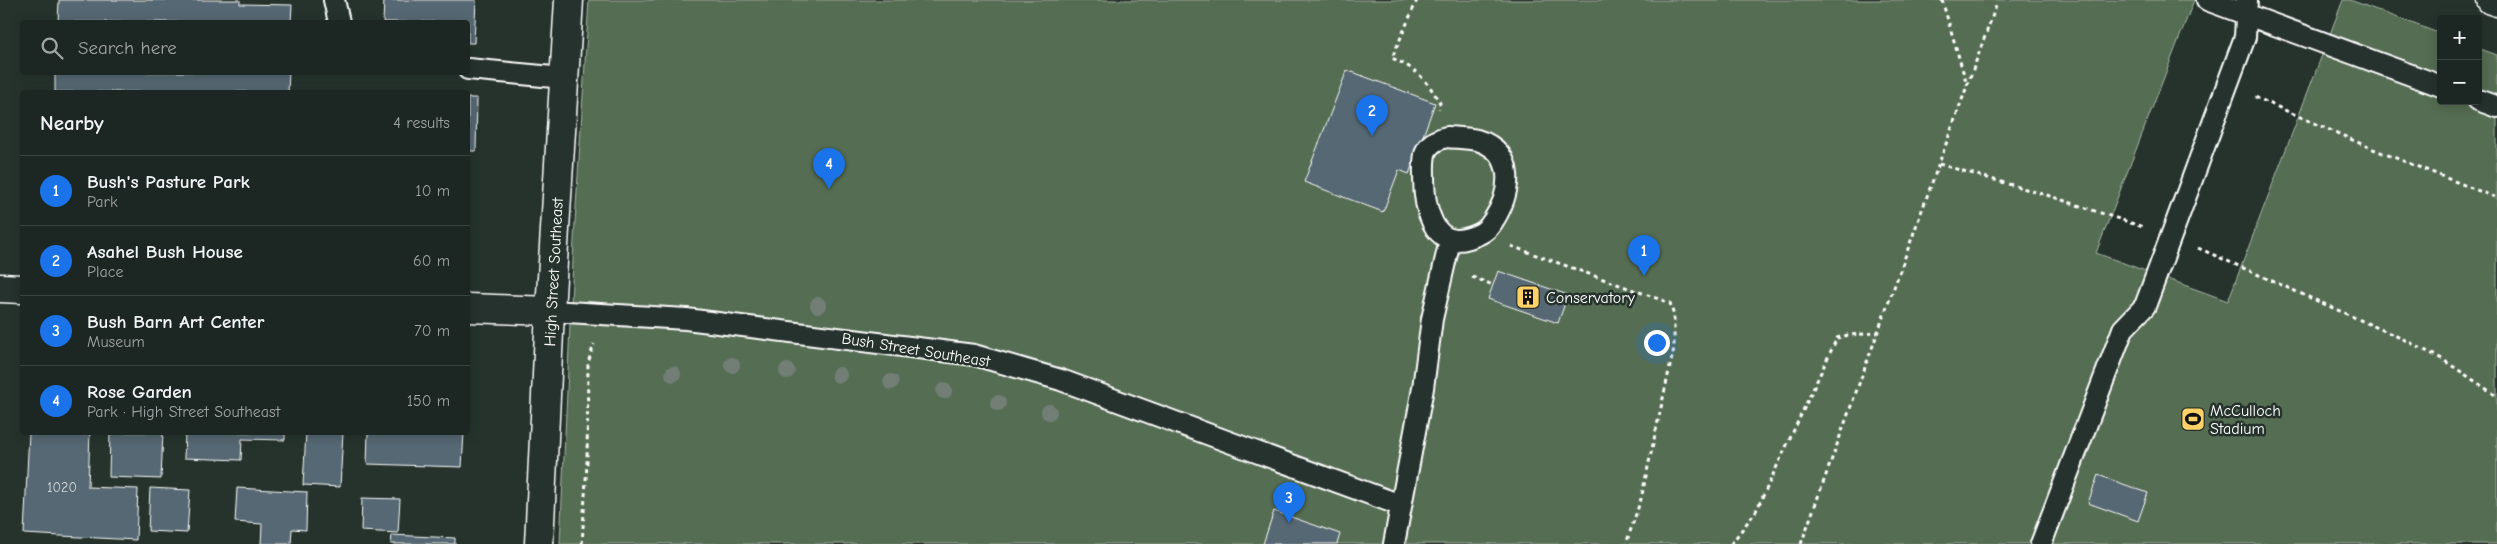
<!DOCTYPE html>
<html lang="en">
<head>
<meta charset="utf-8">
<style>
	body { margin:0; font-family:"Comic Neue",sans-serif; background:#29322f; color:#f1f3f6 }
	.controls { position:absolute; right:15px; top:15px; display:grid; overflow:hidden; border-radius:5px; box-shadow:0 2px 12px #0003 }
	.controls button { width:45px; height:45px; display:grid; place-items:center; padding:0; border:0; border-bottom:1px solid #3a4340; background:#1c2622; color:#f1f3f6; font:25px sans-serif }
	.you { position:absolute; left:1656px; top:342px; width:18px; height:18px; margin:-12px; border:4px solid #fff; border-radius:50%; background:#1a73e8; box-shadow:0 0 0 8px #1a73e833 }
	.badge { display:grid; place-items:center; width:32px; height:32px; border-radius:50%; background:#1a73e8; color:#fff; font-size:16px; font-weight:700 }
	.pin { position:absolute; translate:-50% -41px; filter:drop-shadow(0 1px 2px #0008) }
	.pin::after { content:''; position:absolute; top:26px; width:18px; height:15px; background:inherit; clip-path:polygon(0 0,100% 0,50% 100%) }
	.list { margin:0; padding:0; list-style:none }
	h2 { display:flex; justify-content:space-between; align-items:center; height:65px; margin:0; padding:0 20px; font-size:21px }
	h2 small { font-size:16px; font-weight:400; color:#a0a5a5 }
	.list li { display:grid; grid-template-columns:32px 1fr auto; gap:15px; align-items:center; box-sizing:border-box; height:70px; padding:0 20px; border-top:1px solid #3a4340 }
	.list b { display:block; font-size:19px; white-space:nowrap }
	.list p { margin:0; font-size:16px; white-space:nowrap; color:#a0a5a5 }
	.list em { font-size:16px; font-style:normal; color:#a0a5a5 }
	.icon { flex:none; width:28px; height:28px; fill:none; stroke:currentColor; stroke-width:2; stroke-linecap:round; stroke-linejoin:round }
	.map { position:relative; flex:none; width:2497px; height:544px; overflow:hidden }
	.search { position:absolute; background:#1c2622; box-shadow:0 2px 12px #0003; left:20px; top:20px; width:450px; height:55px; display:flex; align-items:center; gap:12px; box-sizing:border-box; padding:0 18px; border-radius:5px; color:#a0a5a5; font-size:19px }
	.panel { position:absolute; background:#1c2622; box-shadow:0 2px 12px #0003; left:20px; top:90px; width:450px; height:345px; border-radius:5px }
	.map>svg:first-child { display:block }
	.green { fill:#546d52; stroke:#aab6a8 }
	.building { fill:#566873; stroke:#fff }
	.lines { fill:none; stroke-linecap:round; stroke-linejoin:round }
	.lane-casing { stroke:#fff; stroke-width:24 }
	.street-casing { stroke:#fff; stroke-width:31 }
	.secondary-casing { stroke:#fff; stroke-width:31 }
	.path { stroke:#fff; stroke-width:3; stroke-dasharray:4 4; stroke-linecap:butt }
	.lane { stroke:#26332d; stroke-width:20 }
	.street { stroke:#26332d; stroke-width:28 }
	.secondary { stroke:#26332d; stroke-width:28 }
	.tree { fill:#737f76 }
	.labels { text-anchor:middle; stroke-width:5; stroke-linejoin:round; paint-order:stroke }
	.number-label { font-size:14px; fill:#d5d9dc }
	.street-label { font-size:16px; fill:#fff; stroke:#26332d }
	.poi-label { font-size:16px; fill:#fff; stroke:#26332d; text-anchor:start }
</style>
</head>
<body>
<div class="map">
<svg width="2497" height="544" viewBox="0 0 2497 544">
	<rect width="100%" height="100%" fill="#26332d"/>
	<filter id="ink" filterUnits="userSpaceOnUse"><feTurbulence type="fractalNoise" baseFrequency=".02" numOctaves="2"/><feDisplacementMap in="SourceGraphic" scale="10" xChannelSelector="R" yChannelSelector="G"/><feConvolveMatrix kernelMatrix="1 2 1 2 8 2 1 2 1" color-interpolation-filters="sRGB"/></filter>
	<g filter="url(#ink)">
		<path class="green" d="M589,0h1605l-98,253 132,48 115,-301h7l91,34v67h37v-53l19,7v489h-1937l14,-305z"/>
		<path class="building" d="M59,0h181v4l52,1 -1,17h-233z
			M384,0h92l-2,43h-6v-21h-85z
			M1347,70l88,33 -26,71 -10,-4 -16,42 -79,-30z
			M55,72h234l-1,20h-233z
			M468,98h9l-1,53h-8z
			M1498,271l70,24 -10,28 -70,-24z
			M29,432h61l-2,55 50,2 -2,51 -112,-6z
			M110,432h53l-2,47 -52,-2z
			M185,432h100v8l-43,-1 -1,21 -57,-2z
			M306,432h37l-3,55 -37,-2z
			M368,432h96l-2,35 -95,-3z
			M2098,475l50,18 -10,28 -50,-18z
			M150,488l40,2 -3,43 -39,-2z
			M237,488l70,4 -1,38 -14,-1 -1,15h-30l1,-20 -27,-2z
			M362,498l38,1 -2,34 -37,-2z
			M1274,511l66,23 -3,10h-74z
			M392,535l63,3v6h-64z"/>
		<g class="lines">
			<g class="lane-casing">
				<path id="lane" d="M334,0l5,22
					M2207,0l234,86
					M468,69l96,9
					M2478,100l19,7
					M1447,137c10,1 21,1 30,3 41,12 34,54 16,81 -6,10 -12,13 -24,17 -37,12 -45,-33 -45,-60 0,-9 -1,-19 2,-27 4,-9 12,-12 21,-14z
					M550,311l136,8 288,36 87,25 339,125
					M1394,544l29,-156 9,-69 18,-79
					M2041,544l82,-215 22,-23 100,-269 2,-37"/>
			</g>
			<g class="street-casing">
				<path id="street" d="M0,288l22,1
					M468,308l82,3"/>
			</g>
			<g class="secondary-casing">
				<path id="secondary" d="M2491,0l6,2
					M539,544l11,-233 19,-311"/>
			</g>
			<path class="path" d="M1417,0l-25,58c26,12 34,21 48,45l-1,6
				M1942,0l25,85
				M2255,97l118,52 124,49
				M1939,164l111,32 93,31
				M1511,246l159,57 4,13v32l-33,151 -15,45
				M2198,248l205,91 39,20 55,37
				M1472,277l21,8
				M582,544l5,-80 1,-101 6,-19
				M1731,544l25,-33 81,-173 11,-3 29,-2
				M1801,544l195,-538"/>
			<use href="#lane" class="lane"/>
			<use href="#street" class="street"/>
			<use href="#secondary" class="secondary"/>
		</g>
		<g class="tree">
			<circle cx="818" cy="305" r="8"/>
			<circle cx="732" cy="365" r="8"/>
			<circle cx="787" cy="371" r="8"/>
			<circle cx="673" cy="374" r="8"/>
			<circle cx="839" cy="375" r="8"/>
			<circle cx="891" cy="382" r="8"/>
			<circle cx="944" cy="391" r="8"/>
			<circle cx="998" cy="403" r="8"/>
			<circle cx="1049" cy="412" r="8"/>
		</g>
	</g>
	<defs>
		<g id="building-square" transform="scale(1.25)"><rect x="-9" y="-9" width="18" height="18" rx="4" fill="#ffd166" stroke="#26332d"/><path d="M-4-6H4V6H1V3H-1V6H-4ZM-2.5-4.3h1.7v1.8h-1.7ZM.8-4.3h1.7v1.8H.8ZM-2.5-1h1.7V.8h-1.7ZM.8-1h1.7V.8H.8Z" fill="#111"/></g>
		<g id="stadium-square" transform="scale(1.25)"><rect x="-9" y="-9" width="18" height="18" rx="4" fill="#ffd166" stroke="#26332d"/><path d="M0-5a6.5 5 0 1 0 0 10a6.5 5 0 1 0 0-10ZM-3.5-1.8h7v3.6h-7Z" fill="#111"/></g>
	</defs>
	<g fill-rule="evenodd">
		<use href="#building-square" x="1528" y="297"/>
		<use href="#stadium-square" x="2193" y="419"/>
	</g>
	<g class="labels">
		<g class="number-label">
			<text x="62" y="492">1020</text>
		</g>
		<g class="street-label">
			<text transform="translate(553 272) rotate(-87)" y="6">High Street Southeast</text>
			<text transform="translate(916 349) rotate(9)" y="6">Bush Street Southeast</text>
		</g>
		<g class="poi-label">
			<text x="1546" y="303">Conservatory</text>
			<text x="2210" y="416">McCulloch<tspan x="2210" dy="18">Stadium</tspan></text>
		</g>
	</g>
</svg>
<div class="controls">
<button>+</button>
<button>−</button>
</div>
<div class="you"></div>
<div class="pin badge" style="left:1644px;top:276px">1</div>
<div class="pin badge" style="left:1372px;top:136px">2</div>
<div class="pin badge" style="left:1289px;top:523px">3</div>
<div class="pin badge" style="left:829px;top:189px">4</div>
<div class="search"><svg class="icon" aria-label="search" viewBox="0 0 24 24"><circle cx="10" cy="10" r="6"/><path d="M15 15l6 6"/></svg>Search here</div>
<section class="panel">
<h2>Nearby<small>4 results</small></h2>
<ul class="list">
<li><span class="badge">1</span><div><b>Bush's Pasture Park</b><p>Park</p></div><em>10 m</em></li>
<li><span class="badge">2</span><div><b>Asahel Bush House</b><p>Place</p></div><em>60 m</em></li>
<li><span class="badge">3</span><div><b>Bush Barn Art Center</b><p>Museum</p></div><em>70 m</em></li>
<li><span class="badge">4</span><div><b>Rose Garden</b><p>Park · High Street Southeast</p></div><em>150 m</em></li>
</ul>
</section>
</div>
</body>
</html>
